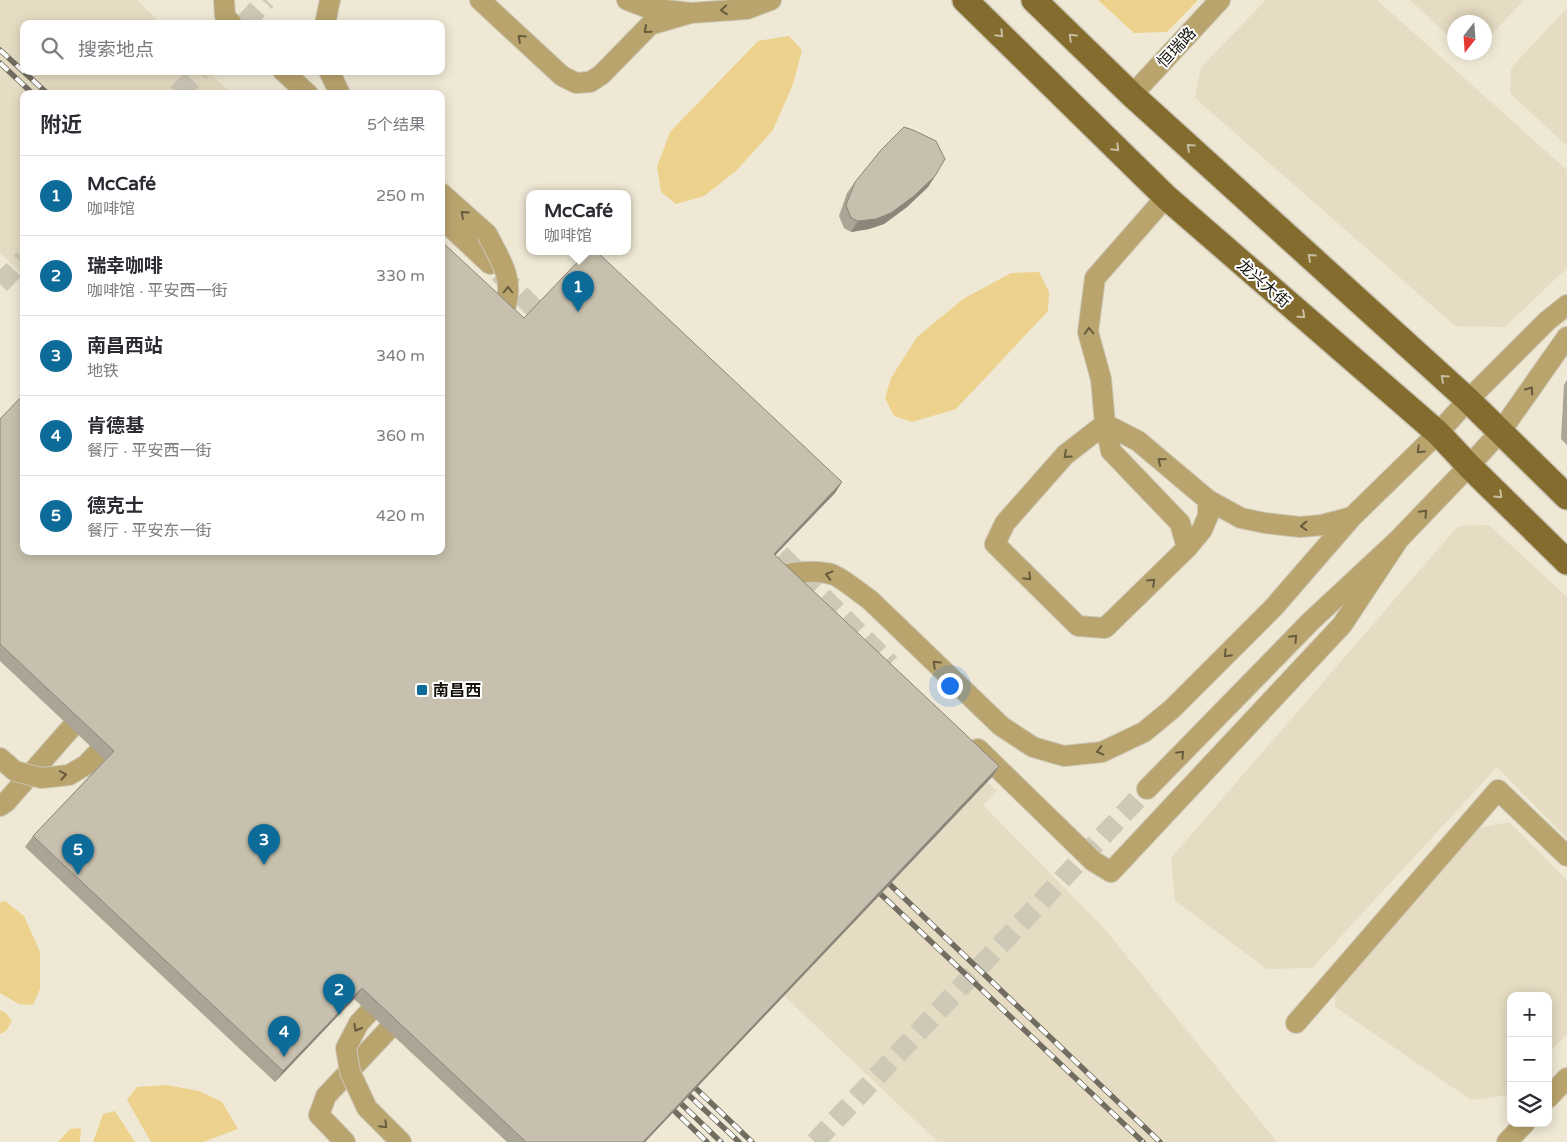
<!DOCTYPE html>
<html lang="zh">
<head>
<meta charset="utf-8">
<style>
	body { margin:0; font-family:"Varela Round","Noto Sans SC",sans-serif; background:#f2f2f3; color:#2b2b33 }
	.controls { position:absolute; right:15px; bottom:15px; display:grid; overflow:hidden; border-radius:10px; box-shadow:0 2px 12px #0003 }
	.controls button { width:45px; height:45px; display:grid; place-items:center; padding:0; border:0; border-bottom:1px solid #e1e1e2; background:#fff; color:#2b2b33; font:25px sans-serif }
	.compass { position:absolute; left:1447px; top:15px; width:45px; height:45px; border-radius:50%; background:#fff; box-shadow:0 2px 12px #0003; rotate:197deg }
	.you { position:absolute; left:949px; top:685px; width:18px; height:18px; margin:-12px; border:4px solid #fff; border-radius:50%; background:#1a73e8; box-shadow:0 0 0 8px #1a73e833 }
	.badge { display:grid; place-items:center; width:32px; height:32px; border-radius:50%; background:#0d6b9a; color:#fff; font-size:16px; font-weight:700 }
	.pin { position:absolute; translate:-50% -41px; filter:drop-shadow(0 1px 2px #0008) }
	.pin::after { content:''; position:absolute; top:26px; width:18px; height:15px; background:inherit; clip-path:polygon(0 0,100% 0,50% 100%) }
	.popup { position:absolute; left:526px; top:190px; width:105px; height:65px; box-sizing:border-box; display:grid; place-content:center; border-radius:10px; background:#fff; filter:drop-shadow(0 1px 4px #0005); font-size:16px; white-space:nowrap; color:#7c7c81 }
	.popup b { font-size:19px; color:#2b2b33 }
	.popup::after { content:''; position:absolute; left:50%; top:100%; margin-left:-10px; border:10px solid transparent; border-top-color:#fff }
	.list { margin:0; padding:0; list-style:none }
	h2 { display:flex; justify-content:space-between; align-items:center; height:65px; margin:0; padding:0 20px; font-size:21px }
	h2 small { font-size:16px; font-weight:400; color:#7c7c81 }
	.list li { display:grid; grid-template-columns:32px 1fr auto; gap:15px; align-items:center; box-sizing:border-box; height:80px; padding:0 20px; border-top:1px solid #e1e1e2 }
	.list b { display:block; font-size:19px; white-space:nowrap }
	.list p { margin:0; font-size:16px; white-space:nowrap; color:#7c7c81 }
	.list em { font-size:16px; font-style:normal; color:#7c7c81 }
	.icon { flex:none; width:28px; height:28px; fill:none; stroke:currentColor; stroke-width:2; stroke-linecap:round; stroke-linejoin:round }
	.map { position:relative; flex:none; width:1567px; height:1142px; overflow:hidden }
	.search { position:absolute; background:#fff; box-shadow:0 2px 12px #0003; left:20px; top:20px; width:425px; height:55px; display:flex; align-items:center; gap:12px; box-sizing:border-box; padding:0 18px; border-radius:10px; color:#7c7c81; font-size:19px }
	.panel { position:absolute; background:#fff; box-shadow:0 2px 12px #0003; left:20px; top:90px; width:425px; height:465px; border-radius:10px }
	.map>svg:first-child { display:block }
	.built { fill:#e6dcc3 }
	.green { fill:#edd28e }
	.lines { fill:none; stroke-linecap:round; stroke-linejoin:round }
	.minor-tunnel { stroke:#cec8b7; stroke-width:20; stroke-dasharray:20 10; stroke-linecap:butt }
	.minor-casing { stroke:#ccc6b5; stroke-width:22 }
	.major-casing { stroke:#ccc6b5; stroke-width:28 }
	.minor { stroke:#b9a46e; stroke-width:20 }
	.major { stroke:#836c2e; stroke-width:25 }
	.rail-casing { stroke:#726d61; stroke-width:5.5 }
	.rail { stroke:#fff; stroke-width:4; stroke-dasharray:11; stroke-linecap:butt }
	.minor-bridge-casing { stroke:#ccc6b5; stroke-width:22; stroke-linecap:butt }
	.minor-bridge { stroke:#b9a46e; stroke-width:20 }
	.wall { fill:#aba596 }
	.shaded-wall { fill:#8b867a }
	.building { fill:#c7c0ae; stroke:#8b867a }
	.oneway { stroke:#675b3d }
	.oneway2 { stroke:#c7bda1 }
	.poi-dot { fill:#0d6b9a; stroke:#fff; stroke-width:2 }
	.labels { text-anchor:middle; stroke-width:4; stroke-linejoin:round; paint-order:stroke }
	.street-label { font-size:16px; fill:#15120c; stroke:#fff }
	.poi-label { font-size:16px; font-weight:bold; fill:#15120c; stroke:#fff; text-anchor:start }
</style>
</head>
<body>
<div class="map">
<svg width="1567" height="1142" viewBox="0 0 1567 1142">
	<rect width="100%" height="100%" fill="#efe8d5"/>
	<path class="built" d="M0,0h137l24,24h-137v47h185l22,23h-207v182l-24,-23z
		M1266,0h111l190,170v98l-62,59 -50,-1 -260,-228 6,-31z
		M1410,0h114l-33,35 -6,1 -1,-14h-30l-1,18z
		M1567,8v138l-57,-53 1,-25z
		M441,262l556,529 -14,14 121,123 173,214h-339l-623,-591h126z
		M1489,525l78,72v242l-70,-72 -185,201 -45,1 -92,-68 -4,-43 287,-332z
		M1509,822l58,58v154l-19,20v-58h-37v96l-3,3 -37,5 -136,-93 1,-35 141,-144z"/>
	<path class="green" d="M1098,0h100l-31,32 -33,1z
		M789,36l13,14 -9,34 -20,46 -37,41 -32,25 -28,8 -15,-12 -4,-25 13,-35 88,-91z
		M1039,272l10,20 -1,19 -92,98 -44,13 -18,-6 -9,-18 6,-20 26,-41 46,-38 48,-26z
		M5,901l19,15 16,36v37l-7,16 -14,-1 -19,-11v-91z
		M0,1010l6,3 6,8 -6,10 -6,3z
		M166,1085l33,6 23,11 16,27 -35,13h-52l-24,-42 10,-13z
		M115,1111l20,31h-42l10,-28z
		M81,1128l-1,14h-22l12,-13z"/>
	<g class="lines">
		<path class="minor-tunnel" d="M244,24l22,-24
			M178,94l22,-23
			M499,273l54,54
			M0,284l24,-25
			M759,533l131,131
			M815,1142l332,-353"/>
		<g class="minor-casing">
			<path id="minor" d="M224,0l1,16 7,8
				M480,0l82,76 14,7 14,-1 11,-7 49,-50 41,-12
				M627,0l21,8 43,5 56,-4 24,-9
				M325,24l5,-24
				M283,71l25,23
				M329,71l11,23
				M1132,95l88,-95
				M441,193l46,41
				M1166,197l-71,81 -7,54 13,47 4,45 33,17 70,59 33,18 24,5 35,4 22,-2 30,-8
				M441,218l49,46
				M1187,548l-7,-25 -69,-72 -6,-27 -40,31 -60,68 -10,21 83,82 27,2 82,-80 15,-18 6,-14v-16
				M870,600l131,126 32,21 31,9 38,-4 42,-20 28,-23 102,-102 78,-90 86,-84 30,-33 79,-79 20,-16
				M978,749l115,112 18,11 231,-247 57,-86
				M0,758l15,13
				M1147,789l164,-168 88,-82 70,-73 32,-35 66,-94
				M0,806l6,-4 65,-74
				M1296,1023l202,-233 69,66
				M1548,1098l19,-20
				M367,1108l34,34
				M345,1142l-26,-27 7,-19 62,-66
				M1507,1142l18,-19"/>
		</g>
		<g class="major-casing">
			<path id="major" d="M965,0l201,197 272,236 31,33 98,96
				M1034,0l98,95 336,305 99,97"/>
		</g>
		<use href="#minor" class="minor"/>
		<use href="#major" class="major"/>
		<g class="rail-casing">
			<path id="rail" d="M0,50l48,44
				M0,63l33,31
				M880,875l280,267
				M870,884l273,258
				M685,1078l67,64
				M678,1085l61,57
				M671,1094l50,48
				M665,1102l42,40"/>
		</g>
		<use href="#rail" class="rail"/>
		<g class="minor-bridge-casing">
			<path id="minor-bridge" d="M487,234c12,24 27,43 19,71 -2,9 -4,14 -11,21
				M770,583c11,-12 46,-13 61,-9 9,2 30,20 39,26
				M15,771l26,7 28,-3 17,-10 30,-31
				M367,1108l-17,-36 -4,-24 13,-25 28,-30"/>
		</g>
		<use href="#minor-bridge" class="minor-bridge"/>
	</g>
	<path class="wall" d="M935,176l-7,11 -21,20 -23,17 -15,5 -18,3 -7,-4 -5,-12 8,-23 8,-11z
		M524,318l318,164 -7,11 -60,62 224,211 -7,11 -347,365h-138l-153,-143 -79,83 -250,-235 8,-11 72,-76 -105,-99v-242z
		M1567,380v65l-6,-6 3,-54z"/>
	<path class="shaded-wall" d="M935,176l-7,11 -21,20 -23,17 -15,5 -18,3 7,-11z
		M842,482l-7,11 -69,72 8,-11z
		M999,766l-7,11 -347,365h-2z
		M362,988l-8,11 -79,83 8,-11z"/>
	<path class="building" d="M904,127l9,3 23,11 9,18 -10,17 -21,20 -23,17 -15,6 -18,2 -7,-3 -5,-13 9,-23 26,-32z
		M441,241l83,77 64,-67h8l246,231 -68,72 225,212 -356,376h-117l-164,-154 -79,83 -250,-235 81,-85 -114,-107v-225l24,-25v157h417z"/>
	<defs><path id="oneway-chevron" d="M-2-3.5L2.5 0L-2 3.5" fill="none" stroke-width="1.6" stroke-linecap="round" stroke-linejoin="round" transform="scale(1.25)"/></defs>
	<g class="oneway">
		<use href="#oneway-chevron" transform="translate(724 10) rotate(176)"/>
		<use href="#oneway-chevron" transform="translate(647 30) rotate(139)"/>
		<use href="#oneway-chevron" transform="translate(521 38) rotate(-137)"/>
		<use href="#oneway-chevron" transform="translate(464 214) rotate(-138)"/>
		<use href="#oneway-chevron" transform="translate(508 290) rotate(-90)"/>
		<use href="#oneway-chevron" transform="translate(1089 331) rotate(-92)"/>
		<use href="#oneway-chevron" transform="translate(1530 390) rotate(-55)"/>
		<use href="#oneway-chevron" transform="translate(1420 450) rotate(136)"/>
		<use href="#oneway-chevron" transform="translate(1067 455) rotate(138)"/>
		<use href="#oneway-chevron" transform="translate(1161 461) rotate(-140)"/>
		<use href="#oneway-chevron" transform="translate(1424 513) rotate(-46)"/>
		<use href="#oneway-chevron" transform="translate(1304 526) rotate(178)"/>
		<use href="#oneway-chevron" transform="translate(829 575) rotate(-165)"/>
		<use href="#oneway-chevron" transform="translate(1028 577) rotate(45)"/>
		<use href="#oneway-chevron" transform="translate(1152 582) rotate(-44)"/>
		<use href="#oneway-chevron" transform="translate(1294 638) rotate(-46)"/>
		<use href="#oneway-chevron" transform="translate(1227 654) rotate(135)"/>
		<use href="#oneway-chevron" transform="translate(936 664) rotate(-136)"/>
		<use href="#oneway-chevron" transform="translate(1100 751) rotate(166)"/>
		<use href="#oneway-chevron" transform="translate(1181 754) rotate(-46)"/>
		<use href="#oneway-chevron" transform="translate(63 775) rotate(-10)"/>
		<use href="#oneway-chevron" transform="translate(357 1028) rotate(120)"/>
		<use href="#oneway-chevron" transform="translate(384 1125) rotate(45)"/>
	</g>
	<g class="oneway2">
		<use href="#oneway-chevron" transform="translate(1000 34) rotate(45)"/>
		<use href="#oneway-chevron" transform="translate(1072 37) rotate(-136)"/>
		<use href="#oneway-chevron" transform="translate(1190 147) rotate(-138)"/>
		<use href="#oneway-chevron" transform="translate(1116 148) rotate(45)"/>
		<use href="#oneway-chevron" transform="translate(1311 257) rotate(-138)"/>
		<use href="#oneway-chevron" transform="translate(1302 315) rotate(41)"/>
		<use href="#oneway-chevron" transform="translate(1444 378) rotate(-138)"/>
		<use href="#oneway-chevron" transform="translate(1499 495) rotate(44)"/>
	</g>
	<rect class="poi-dot" x="416" y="684" width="12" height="12" rx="2.5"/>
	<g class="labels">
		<g class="street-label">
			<text transform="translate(1176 47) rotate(-47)" y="6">恒瑞路</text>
			<text transform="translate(1264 283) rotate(41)" y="6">龙兴大街</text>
		</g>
		<g class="poi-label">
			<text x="433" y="696">南昌西</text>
		</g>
	</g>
</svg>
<div class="controls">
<button>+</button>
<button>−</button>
<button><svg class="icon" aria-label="layers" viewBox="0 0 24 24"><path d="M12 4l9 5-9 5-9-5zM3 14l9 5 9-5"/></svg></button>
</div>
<svg class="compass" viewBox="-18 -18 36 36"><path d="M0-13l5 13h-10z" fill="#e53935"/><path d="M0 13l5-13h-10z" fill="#7c7c81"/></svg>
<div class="you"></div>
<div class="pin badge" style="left:578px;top:312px">1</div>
<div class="popup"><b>McCafé</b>咖啡馆</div>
<div class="pin badge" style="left:339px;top:1015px">2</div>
<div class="pin badge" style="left:264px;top:865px">3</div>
<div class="pin badge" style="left:284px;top:1057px">4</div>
<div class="pin badge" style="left:78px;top:875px">5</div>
<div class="search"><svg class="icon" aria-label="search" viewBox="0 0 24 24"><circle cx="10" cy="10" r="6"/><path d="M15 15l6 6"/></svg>搜索地点</div>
<section class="panel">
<h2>附近<small>5个结果</small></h2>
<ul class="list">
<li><span class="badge">1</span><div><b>McCafé</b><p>咖啡馆</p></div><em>250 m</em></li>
<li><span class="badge">2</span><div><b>瑞幸咖啡</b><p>咖啡馆 · 平安西一街</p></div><em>330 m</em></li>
<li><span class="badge">3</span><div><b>南昌西站</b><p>地铁</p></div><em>340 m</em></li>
<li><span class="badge">4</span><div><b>肯德基</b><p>餐厅 · 平安西一街</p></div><em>360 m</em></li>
<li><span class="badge">5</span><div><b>德克士</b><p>餐厅 · 平安东一街</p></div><em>420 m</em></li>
</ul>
</section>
</div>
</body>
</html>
